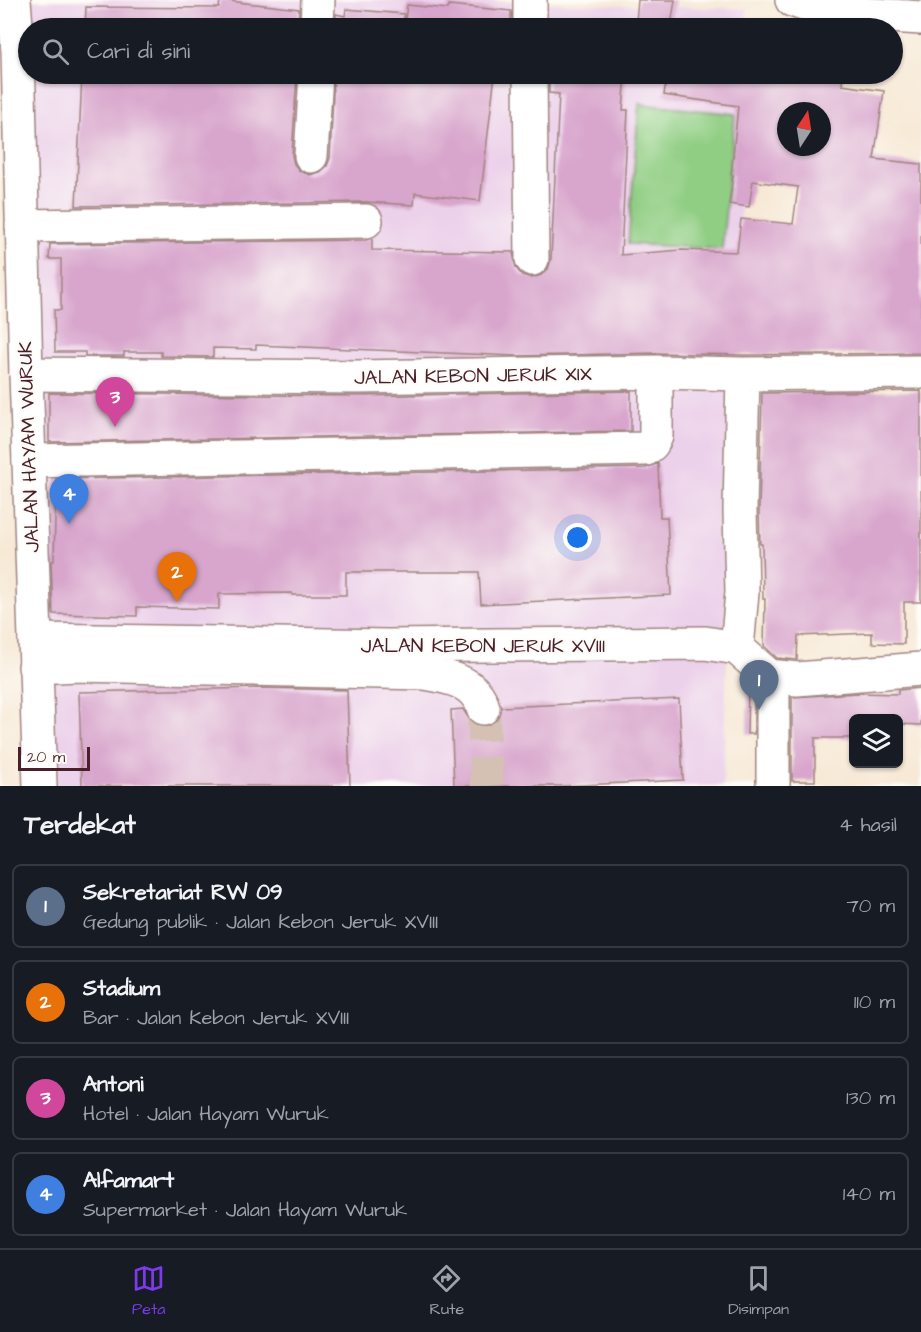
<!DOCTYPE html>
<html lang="id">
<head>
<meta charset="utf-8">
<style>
	body { margin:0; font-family:"Architects Daughter",sans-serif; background:#20242c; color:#f1f3f6 }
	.controls { position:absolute; right:18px; bottom:18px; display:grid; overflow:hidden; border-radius:9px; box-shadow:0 2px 4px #0004 }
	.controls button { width:54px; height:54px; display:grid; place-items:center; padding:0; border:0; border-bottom:2px solid #363941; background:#171b24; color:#f1f3f6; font:30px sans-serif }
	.compass { position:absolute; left:777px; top:102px; width:54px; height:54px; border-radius:50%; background:#171b24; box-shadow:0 2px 4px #0004; rotate:12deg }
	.scale { position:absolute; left:18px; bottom:15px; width:72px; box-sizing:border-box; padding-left:6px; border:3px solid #4a1f2b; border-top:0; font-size:16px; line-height:21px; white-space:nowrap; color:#4a1f2b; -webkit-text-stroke:4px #fdfcf7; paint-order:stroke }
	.you { position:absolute; left:578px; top:538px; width:21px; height:21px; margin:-15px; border:4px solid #fff; border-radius:50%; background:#1a73e8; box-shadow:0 0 0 9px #1a73e833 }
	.badge { display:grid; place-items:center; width:39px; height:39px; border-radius:50%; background:#7c3aed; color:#fff; font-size:20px; font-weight:700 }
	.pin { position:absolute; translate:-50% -50px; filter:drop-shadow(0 2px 3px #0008) }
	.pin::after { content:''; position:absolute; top:32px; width:21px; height:18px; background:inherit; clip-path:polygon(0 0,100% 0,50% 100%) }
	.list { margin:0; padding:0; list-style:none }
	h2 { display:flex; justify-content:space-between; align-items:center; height:78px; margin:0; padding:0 24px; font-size:26px }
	h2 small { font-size:20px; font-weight:400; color:#9ea1a6 }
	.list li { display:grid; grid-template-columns:39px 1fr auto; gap:18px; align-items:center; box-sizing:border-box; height:84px; margin:0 12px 12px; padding:0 12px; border:2px solid #363941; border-radius:9px }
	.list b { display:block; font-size:22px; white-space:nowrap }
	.list p { margin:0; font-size:20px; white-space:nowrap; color:#9ea1a6 }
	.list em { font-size:20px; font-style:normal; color:#9ea1a6 }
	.icon { flex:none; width:33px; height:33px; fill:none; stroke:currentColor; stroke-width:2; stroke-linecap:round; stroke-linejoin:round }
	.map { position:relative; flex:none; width:921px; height:786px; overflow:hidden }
	.search { position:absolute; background:#171b24; box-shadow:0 2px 4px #0004; left:18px; right:18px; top:18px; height:66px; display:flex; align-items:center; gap:15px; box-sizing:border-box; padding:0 21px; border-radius:33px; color:#9ea1a6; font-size:22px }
	.sheet { height:462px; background:#171b24 }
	nav { display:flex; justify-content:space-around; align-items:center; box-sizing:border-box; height:84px; border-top:2px solid #363941; background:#171b24; font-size:16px; color:#9ea1a6 }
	nav a { display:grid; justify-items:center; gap:3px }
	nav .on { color:#7c3aed }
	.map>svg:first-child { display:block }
	.built { fill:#ecd1ea }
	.green { fill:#90ce83; stroke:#6d7657; stroke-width:1.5 }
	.building { fill:#d8a5cc; fill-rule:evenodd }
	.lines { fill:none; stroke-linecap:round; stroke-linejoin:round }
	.minor-tunnel { stroke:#d4c1b4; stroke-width:33; stroke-dasharray:33 16; stroke-linecap:butt }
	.minor-casing { stroke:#a08480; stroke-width:36 }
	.major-casing { stroke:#a08480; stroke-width:36 }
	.minor { stroke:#fff; stroke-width:33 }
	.major { stroke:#fff; stroke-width:33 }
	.labels { text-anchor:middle; stroke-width:4.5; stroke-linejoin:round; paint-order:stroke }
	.street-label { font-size:20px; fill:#4a1f2b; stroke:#fdfcf7 }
</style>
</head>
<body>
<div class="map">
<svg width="921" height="786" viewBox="0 0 921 786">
	<rect width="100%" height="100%" fill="#fdfcf7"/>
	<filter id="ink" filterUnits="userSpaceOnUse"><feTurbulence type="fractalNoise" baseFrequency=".0167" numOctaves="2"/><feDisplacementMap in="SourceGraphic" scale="12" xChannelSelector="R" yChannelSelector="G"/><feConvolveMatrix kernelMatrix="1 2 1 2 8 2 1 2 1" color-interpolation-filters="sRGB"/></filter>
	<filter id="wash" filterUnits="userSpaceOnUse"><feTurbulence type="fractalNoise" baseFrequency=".008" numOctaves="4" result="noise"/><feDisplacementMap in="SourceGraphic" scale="24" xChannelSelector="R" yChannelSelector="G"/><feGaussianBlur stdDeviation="1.35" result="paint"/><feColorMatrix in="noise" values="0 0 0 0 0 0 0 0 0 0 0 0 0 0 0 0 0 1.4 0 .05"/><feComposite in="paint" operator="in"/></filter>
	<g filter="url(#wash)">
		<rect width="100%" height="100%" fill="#f7e9d6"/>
		<path class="built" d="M88,0h347l312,9 -1,19h-718v46h717l-22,712h-676l-22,-785z"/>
		<path class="green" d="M639,104l96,10 -13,135 -94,-5z"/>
		<g id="blocks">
			<path class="building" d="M220,0l79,9 -1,19h-213l1,-21 133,1z
				M638,0h37l-4,25 -35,-4z
				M407,5l41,4 1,-4 62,6v17h-107z
				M346,9l58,5v14h-68v-14l9,2z
				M82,74h215l-5,81 2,9 6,7 10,4 10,-3 7,-6 3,-8 4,-84h161l-15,127 -65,-8 -1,12 -48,-3 -290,4z
				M549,74h77l-3,36h5l-7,145 60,-5 56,2 4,-33 52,5 5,-37 -45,-6 -4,26 -20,-3 4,-29h-2l7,-69 -74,-11 3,-21h176l-1,11 42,6 -10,68 47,5v189l-178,2 -87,-2 -139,3 -261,-11v4l-43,-1v9l-52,-1v-4h-37v4h-39v-4h-30l-1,-42h7v-51h-12l1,-15 316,-4 6,-2v12l141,2 3,16 6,7 10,3 9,-3 7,-6 3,-10 8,-165 -10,-1zM786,111h36v36h-36z
				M631,391v40l-582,11v-49l308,3z
				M921,391v211h-17v42l-32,-1v-10l-74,3 -1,24 -20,-2 -13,-12 1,-47h-2l-1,-55h-2l-1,-34 3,-117z
				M658,463l2,54h7l4,78 -190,9 -2,-32h-133v23h-54v-2l-73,1v15l-82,-2v9l-84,-2 -2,-53h3l2,-82 590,-11z
				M748,685l5,2 1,4v43h-7z
				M261,688l86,2 3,96h-268l-3,-94z
				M921,688v37l-23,-1v-6h-44v20h-39v43h-23v-84l66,-4 40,1v-4z
				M679,699l4,81 -122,6h-107l-3,-76 12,-1 8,13 10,5 9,-2 7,-5 4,-13z"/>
		</g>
	</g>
	<g filter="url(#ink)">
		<use href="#blocks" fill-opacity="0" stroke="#a08480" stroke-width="1.5"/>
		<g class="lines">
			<path class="minor-tunnel" d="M483,708l4,78"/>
			<g class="minor-casing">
				<path id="minor" d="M792,0l34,12 95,6
					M317,28l1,-28
					M530,28v-28
					M530,74l2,185
					M311,156l5,-82
					M22,226l344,-5
					M26,374l331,3 299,-5 87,2 178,-2
					M29,461l617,-12 6,-5 4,-8v-64
					M35,640l353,6 317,-3 32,5 32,28 28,3 124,-10
					M737,648l5,-56 -2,-82 3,-136
					M35,667l43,-2 346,8c24,4 52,8 59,35
					M769,676l4,12v98"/>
			</g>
			<g class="major-casing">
				<path id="major" d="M14,0l4,52 8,322 14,412"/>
			</g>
			<use href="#minor" class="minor"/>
			<use href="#major" class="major"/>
		</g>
	</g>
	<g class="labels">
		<g class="street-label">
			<text transform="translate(473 375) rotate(-1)" y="7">JALAN KEBON JERUK XIX</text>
			<text transform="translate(28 447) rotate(-92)" y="7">JALAN HAYAM WURUK</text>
			<text x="483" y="652">JALAN KEBON JERUK XVIII</text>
		</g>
	</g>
</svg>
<div class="controls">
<button><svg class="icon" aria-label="layers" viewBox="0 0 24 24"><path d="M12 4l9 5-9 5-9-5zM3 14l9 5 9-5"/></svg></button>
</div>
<svg class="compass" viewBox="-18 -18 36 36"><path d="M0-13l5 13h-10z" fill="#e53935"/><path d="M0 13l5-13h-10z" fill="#9ea1a6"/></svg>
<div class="scale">20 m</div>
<div class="you"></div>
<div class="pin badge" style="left:759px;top:710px;background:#5c6f8a">1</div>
<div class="pin badge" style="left:177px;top:602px;background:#e8710a">2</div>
<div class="pin badge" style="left:115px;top:427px;background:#d1479c">3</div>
<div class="pin badge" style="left:69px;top:524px;background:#3f7fe0">4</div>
<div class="search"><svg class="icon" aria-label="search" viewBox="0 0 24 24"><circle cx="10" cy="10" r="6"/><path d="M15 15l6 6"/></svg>Cari di sini</div>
</div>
<section class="sheet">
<h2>Terdekat<small>4 hasil</small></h2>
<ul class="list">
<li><span class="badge" style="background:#5c6f8a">1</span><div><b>Sekretariat RW 09</b><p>Gedung publik · Jalan Kebon Jeruk XVIII</p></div><em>70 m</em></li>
<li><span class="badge" style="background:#e8710a">2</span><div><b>Stadium</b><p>Bar · Jalan Kebon Jeruk XVIII</p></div><em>110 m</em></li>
<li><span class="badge" style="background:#d1479c">3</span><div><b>Antoni</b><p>Hotel · Jalan Hayam Wuruk</p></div><em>130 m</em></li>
<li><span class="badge" style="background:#3f7fe0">4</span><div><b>Alfamart</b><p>Supermarket · Jalan Hayam Wuruk</p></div><em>140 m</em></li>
</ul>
</section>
<nav>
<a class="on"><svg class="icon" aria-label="map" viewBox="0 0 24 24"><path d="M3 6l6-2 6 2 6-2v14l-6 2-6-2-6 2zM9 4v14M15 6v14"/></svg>Peta</a>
<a><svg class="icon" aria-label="directions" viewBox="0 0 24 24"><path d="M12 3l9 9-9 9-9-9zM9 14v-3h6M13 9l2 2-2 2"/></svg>Rute</a>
<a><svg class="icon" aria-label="saved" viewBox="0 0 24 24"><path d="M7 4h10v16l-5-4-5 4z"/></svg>Disimpan</a>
</nav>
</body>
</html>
